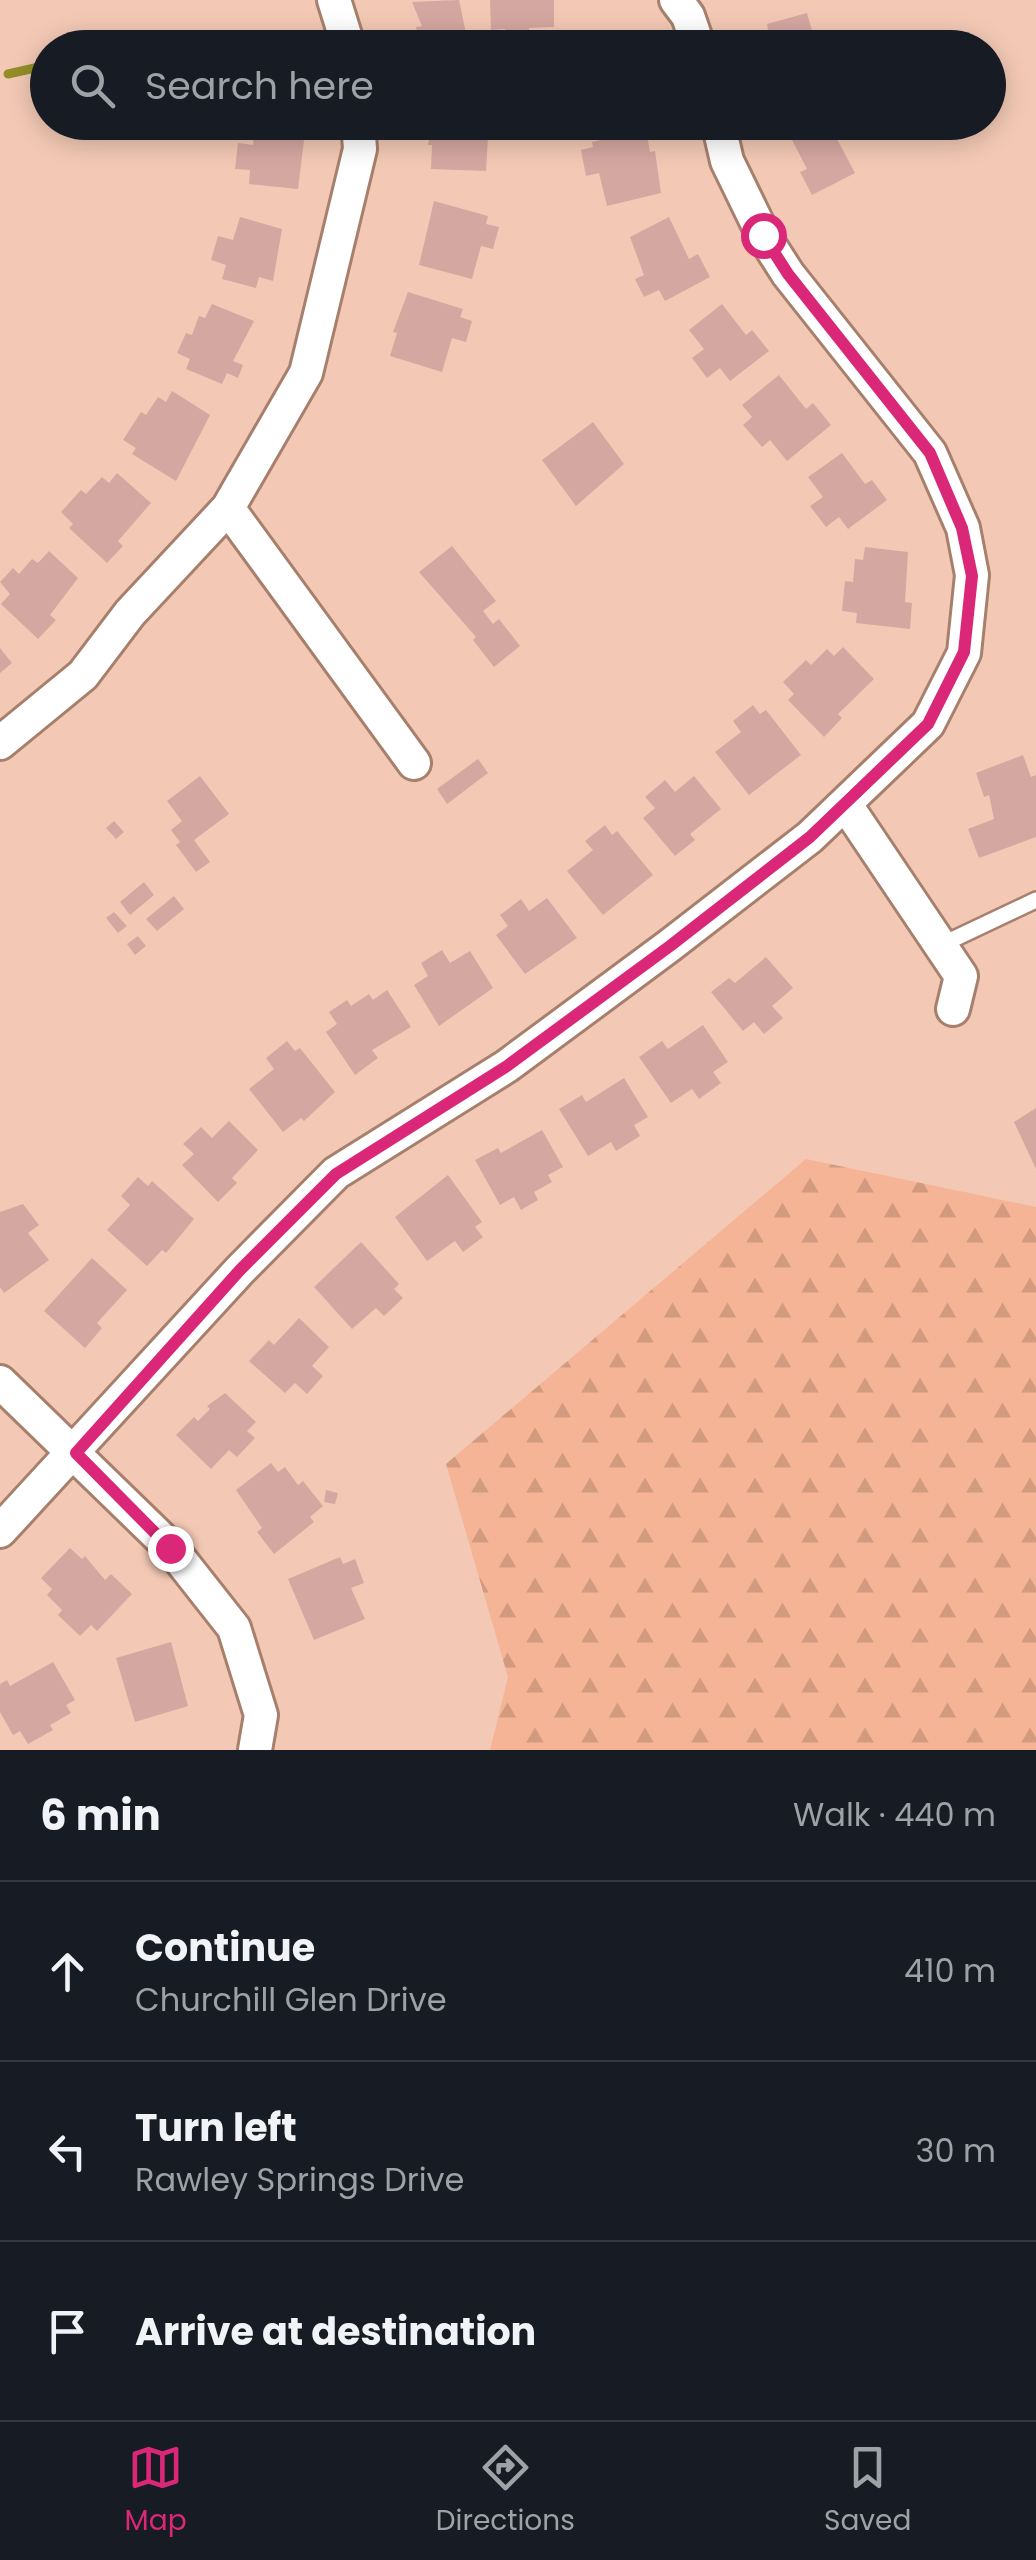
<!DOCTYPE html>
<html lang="en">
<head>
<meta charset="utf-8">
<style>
	body { margin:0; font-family:Poppins,sans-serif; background:#20242c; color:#f1f3f6 }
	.stop { position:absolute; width:30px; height:30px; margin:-22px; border:8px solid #db2777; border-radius:50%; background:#fff }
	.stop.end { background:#db2777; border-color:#fff; box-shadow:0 2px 10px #0008 }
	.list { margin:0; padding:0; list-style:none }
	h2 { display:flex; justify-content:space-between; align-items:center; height:130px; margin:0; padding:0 40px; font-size:42px }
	h2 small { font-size:32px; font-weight:400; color:#9ea1a6 }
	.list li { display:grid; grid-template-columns:65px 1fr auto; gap:30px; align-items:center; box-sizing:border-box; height:180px; padding:0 40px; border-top:2px solid #363941 }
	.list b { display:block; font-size:38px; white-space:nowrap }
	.list p { margin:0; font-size:32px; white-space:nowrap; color:#9ea1a6 }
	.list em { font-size:32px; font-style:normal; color:#9ea1a6 }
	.icon { flex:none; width:55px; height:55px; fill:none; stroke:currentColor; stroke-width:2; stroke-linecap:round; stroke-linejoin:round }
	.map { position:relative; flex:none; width:1036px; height:1750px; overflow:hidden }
	.search { position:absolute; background:#171b24; box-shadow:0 5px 25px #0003; left:30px; right:30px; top:30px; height:110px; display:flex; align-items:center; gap:25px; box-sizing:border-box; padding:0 35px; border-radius:55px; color:#9ea1a6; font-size:38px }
	.sheet { height:670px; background:#171b24 }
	nav { display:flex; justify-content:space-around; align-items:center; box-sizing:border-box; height:140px; border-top:2px solid #363941; background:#171b24; font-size:28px; color:#9ea1a6 }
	nav a { display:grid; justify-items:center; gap:5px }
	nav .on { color:#db2777 }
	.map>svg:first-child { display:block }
	.forest { fill:url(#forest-firs) }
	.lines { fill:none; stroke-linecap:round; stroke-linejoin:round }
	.stream { stroke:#938e28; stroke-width:9 }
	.building { fill:#d5a7a1 }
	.lane-casing { stroke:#a6806d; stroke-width:20 }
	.street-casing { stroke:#a6806d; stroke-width:38 }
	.lane { stroke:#fff; stroke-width:15 }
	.street { stroke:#fff; stroke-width:32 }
	.route { stroke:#db2777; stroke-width:12 }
</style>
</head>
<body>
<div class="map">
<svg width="1036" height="1750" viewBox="0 0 1036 1750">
	<defs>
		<pattern id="forest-firs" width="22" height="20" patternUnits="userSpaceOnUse" patternTransform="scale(2.5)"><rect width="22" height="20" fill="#f5b495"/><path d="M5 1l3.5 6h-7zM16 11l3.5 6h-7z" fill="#d29a7f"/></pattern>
	</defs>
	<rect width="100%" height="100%" fill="#f3c9b5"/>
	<path class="forest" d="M806,1159l230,48v543h-546l18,-73 -62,-213z"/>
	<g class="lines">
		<path class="stream" d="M117,48l47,-13
			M8,74l40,-9"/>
	</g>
	<path class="building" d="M459,0l9,43 -48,5 -4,-21 6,-1 -10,-24z
		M490,0h64v27l-25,1 1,17 -24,1 -1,-17 -14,1z
		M807,13l10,35h-46l-4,-24z
		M614,30l7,18h-44l-2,-4z
		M283,33l2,15h-74l-1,-9 26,-4 1,6z
		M255,122l51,2 -8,65 -49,-5 1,-14 -15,-1 3,-26 15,2z
		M432,122h69v16l-13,-1 -2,34 -55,-2 1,-24h-4z
		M815,122h13l27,51 -43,22 -12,-23 7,-3 -17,-33z
		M646,130l4,22 5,-1 6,42 -54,13 -8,-33 -13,3 -5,-26 12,-3 -1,-5z
		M434,201l54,15 -2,8 13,3 -6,22 -12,-3 -9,33 -53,-14z
		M240,217l42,12 -9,52 -14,-4 -3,11 -34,-9 4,-14 -15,-5 7,-24 15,4z
		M669,217l20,42 9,-5 12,23 -45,24 -6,-11 -15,7 -9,-18 9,-4 -14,-38z
		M408,292l55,17 -3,8 12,4 -6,21 -14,-4 -10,34 -52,-16 7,-23 -4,-1z
		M212,304l42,17 -21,40 10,4 -5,13 -11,-5 -5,11 -36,-15 4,-10 -13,-6 9,-20 6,2 7,-19 6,2z
		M722,304l24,31 6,-5 17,21 -39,30 -10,-13 -13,10 -15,-20 12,-9 -15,-19z
		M779,375l27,34 7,-6 18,22 -44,36 -17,-21 -8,7 -19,-22 9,-8 -10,-12z
		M172,391l38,24 -34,66 -44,-27 4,-6 -13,-8 18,-28 5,3 12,-18 8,5z
		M593,422l31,42 -48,42 -34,-46z
		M842,453l23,31 7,-4 15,20 -39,29 -9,-12 -13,10 -16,-21 13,-9 -15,-20z
		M117,473l34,30 -33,38 5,5 -16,17 -38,-35 4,-4 -12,-12 20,-22 5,4 16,-17 7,6z
		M452,546l44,55 -13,10 10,13 6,-5 21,27 -26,21 -21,-27 3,-3 -57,-65z
		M865,547l43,5 -3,50 7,1 -2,26 -54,-6 1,-10 -15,-2 3,-30 8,1 2,-23 8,1z
		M49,551l29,27 -28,37 6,5 -18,19 -37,-35 9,-10 -10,-12 13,-14 6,6 13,-15 6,4z
		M843,647l31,32 -36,35 4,4 -18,19 -36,-37 6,-6 -11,-12 23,-22 5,5 16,-16 7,7z
		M0,648l12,15 -12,10z
		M753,705l7,9 6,-4 35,45 -52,40 -34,-43 26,-20 -8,-11z
		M1023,755l8,22 5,-2v62l-57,21 -11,-29 26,-10 -5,-24 -5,2 -8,-24z
		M478,759l10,14 -41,31 -10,-15z
		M200,776l29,38 -35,26 16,22 -14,10 -20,-27 4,-3 -9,-12 11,-9 -15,-20z
		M694,776l27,33 -31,25 5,6 -20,16 -32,-38 12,-10 -10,-11 20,-17 10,12z
		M114,821l10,11 -8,7 -10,-11z
		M605,825l7,10 5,-4 36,44 -50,40 -36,-44 26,-21 -8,-9z
		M144,882l10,13 -24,20 -10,-13z
		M174,896l10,13 -27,22 -11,-12z
		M547,898l30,40 -52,36 -29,-39 12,-9 -8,-11 21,-16 8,12z
		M114,912l13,14 -9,7 -12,-15z
		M138,936l8,10 -11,9 -8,-11z
		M442,950l8,13 20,-12 23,37 -54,38 -25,-41 14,-9 -7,-13z
		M766,957l27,31 -21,18 11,12 -19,16 -10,-12 -11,9 -32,-39 18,-14 6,5z
		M387,990l24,37 -39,23 6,8 -23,17 -29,-43 11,-8 -8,-12 18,-12 4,6 18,-12 4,6z
		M703,1025l25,37 -15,10 8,11 -22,16 -7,-10 -21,14 -32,-46 23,-16 6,8z
		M287,1041l8,10 5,-3 35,44 -31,29 -3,-3 -18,14 -34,-43 25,-20 -8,-11z
		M624,1078l24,39 -14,8 6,11 -24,15 -5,-9 -23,14 -29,-47 23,-14 4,7z
		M1036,1108v61l-22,-47z
		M229,1121l29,29 -26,28 5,5 -19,19 -36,-37 12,-11 -11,-10 18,-17 11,11z
		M542,1130l21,37 -15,8 4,7 -18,10 4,8 -17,10 -7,-13 -14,8 -25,-45 23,-12 3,5z
		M448,1175l34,47 -7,5 8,10 -20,15 -8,-11 -28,20 -32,-44z
		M138,1177l10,9 4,-5 42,38 -28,34 -4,-3 -15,16 -40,-36 23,-25 -9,-9z
		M23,1204l16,21 -11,8 21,27 -45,33 -4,-6v-75z
		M361,1242l38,42 -5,5 9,9 -19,18 -8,-8 -24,21 -38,-42z
		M92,1258l35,32 -30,33 5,5 -17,20 -41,-37z
		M299,1318l30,29 -17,19 11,10 -16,18 -12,-11 -10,10 -36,-32 20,-21 5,5z
		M225,1393l31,29 -9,9 8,7 -18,19 -8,-7 -18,19 -35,-34 18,-18 4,4 12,-12 -3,-3z
		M271,1463l7,9 7,-5 13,18 5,-4 20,25 -13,11 4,5 -40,32 -17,-22 5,-4 -26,-38z
		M326,1490l12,3 -3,11 -11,-2z
		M70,1548l12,11 3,-3 20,24 6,-6 21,20 -35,37 -6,-6 -11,11 -22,-21 4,-5 -15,-15 5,-6 -11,-11z
		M340,1557l3,7 12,-5 9,24 -13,5 14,31 -51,21 -26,-61z
		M171,1642l17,64 -53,16 -19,-64z
		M53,1662l22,38 -9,5 5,8 -21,12 3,5 -25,14 -8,-13 -7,4 -13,-23v-28l7,-4 3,6z"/>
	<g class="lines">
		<g class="lane-casing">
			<path id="lane" d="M941,945l95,-45"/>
		</g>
		<g class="street-casing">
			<path id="street" d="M334,0l15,48
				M676,0l12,16 11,32
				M228,508l186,255
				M0,743l83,-68 47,-62 98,-105 78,-135 54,-224 -2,-27
				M846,805l115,171 -8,33
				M0,1382l171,166 63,80 27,87 -6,35
				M0,1531l240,-261 96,-97 171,-107 162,-120 141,-109 118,-113 36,-71 8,-78 -9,-47 -33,-75 -142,-179 -25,-39 -36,-74 -9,-39"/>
		</g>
		<use href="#lane" class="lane"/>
		<use href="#street" class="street"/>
	</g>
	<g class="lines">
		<path class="route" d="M170,1548l-94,-95 164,-183 96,-96 171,-108 163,-120 140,-109 118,-113 36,-72 8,-76 -10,-48 -32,-75 -142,-179 -25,-39"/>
	</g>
</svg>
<div class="stop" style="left:763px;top:235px"></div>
<div class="stop end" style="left:170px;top:1548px"></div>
<div class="search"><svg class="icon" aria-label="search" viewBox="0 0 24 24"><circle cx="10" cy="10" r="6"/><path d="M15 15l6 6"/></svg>Search here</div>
</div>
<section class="sheet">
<h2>6 min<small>Walk · 440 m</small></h2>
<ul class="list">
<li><svg class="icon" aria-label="ahead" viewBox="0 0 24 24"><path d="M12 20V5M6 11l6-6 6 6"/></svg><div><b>Continue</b><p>Churchill Glen Drive</p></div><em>410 m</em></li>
<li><svg class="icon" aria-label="left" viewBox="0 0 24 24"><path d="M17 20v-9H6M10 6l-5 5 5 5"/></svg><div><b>Turn left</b><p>Rawley Springs Drive</p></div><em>30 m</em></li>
<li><svg class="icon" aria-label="arrive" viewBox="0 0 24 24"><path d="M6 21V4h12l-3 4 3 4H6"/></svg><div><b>Arrive at destination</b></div></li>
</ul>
</section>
<nav>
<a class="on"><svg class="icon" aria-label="map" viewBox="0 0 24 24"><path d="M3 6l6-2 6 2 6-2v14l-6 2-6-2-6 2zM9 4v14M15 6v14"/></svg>Map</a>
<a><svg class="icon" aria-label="directions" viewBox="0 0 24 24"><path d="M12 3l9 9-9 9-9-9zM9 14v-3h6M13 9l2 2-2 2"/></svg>Directions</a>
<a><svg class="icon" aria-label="saved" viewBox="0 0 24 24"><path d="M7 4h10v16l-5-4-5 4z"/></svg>Saved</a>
</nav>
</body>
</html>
